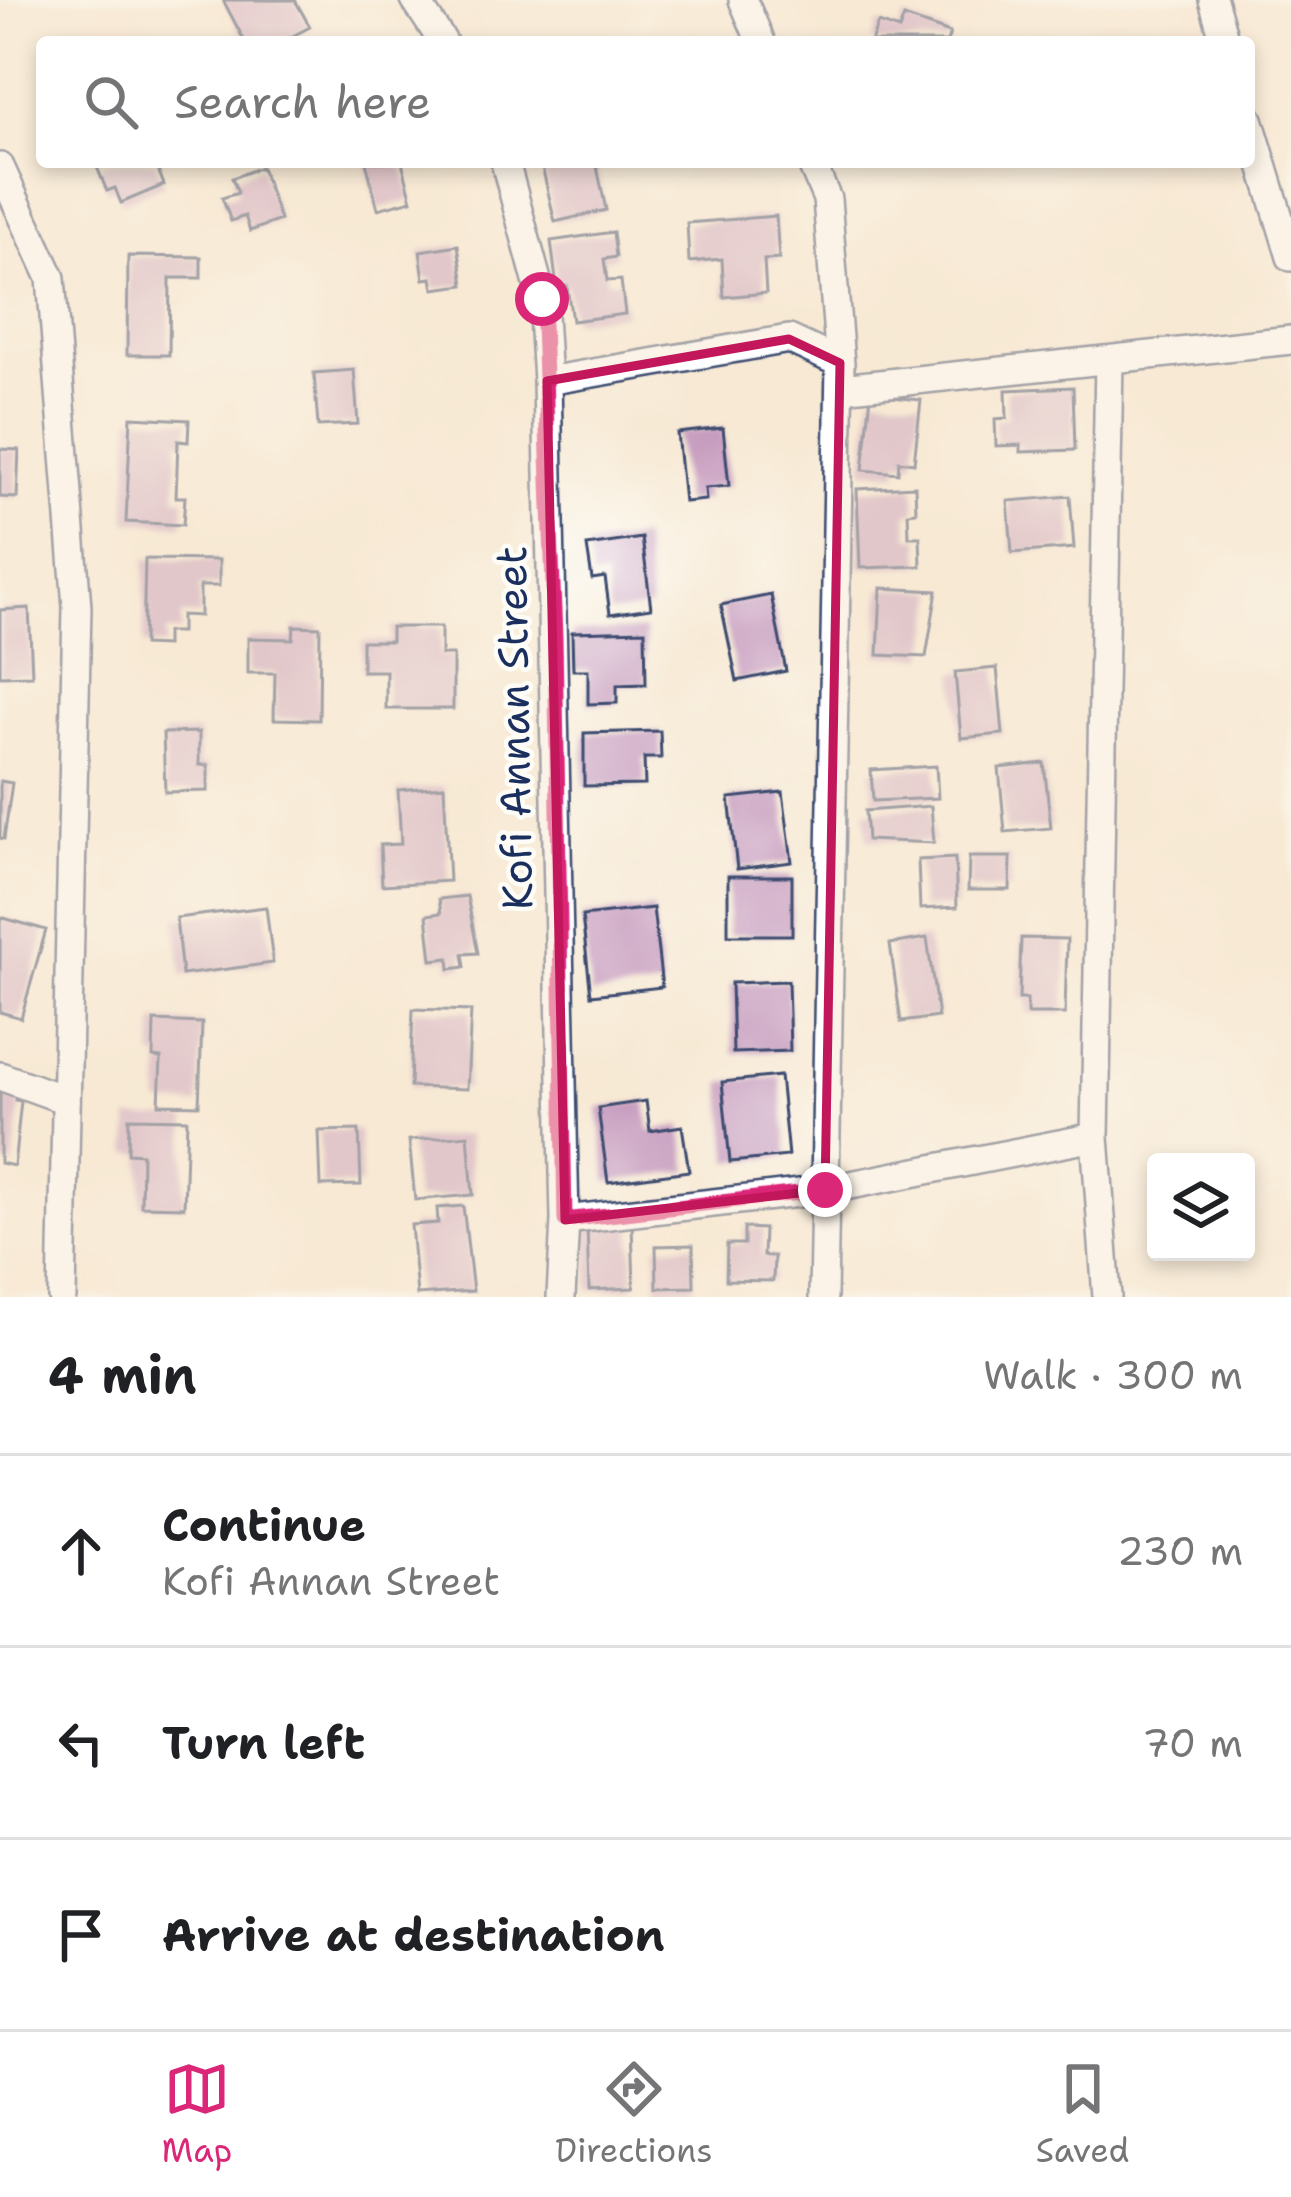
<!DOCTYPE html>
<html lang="en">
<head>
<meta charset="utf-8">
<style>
	body { margin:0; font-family:"Shantell Sans",sans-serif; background:#f6f6f6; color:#202124 }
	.controls { position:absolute; right:36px; bottom:36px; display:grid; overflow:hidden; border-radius:12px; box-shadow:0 6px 18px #0003 }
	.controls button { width:108px; height:108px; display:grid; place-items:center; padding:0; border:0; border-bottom:3px solid #e0e0e0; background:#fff; color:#202124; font:60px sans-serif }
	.stop { position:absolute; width:36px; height:36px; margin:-27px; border:9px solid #db2777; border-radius:50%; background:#fff }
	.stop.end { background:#db2777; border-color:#fff; box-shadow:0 3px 12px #0008 }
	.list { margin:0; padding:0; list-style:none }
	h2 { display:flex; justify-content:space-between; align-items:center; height:156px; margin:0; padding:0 48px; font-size:51px }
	h2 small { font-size:39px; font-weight:400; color:#757577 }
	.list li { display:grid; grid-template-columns:78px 1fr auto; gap:36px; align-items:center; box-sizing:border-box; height:192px; padding:0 48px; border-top:3px solid #e0e0e0 }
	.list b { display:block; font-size:45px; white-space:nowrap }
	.list p { margin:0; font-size:39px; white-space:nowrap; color:#757577 }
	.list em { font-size:39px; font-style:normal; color:#757577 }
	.icon { flex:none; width:66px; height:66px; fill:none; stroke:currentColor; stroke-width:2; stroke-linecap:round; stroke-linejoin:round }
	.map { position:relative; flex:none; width:1291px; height:1297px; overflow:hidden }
	.search { position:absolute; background:#fff; box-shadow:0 6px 18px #0003; left:36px; right:36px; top:36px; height:132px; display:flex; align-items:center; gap:30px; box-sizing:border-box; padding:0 42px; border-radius:12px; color:#757577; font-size:45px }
	.sheet { height:732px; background:#fff }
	nav { display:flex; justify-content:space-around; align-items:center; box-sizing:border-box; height:168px; border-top:3px solid #e0e0e0; background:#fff; font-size:33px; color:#757577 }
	nav a { display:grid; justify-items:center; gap:6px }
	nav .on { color:#db2777 }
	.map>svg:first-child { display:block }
	.building { fill:#c79dbf }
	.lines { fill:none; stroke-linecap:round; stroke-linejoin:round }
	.minor-casing { stroke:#3c4b70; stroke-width:32 }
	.minor { stroke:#fff; stroke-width:27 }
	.route { stroke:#db2777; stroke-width:15 }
	.marked { fill:none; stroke:#c2185b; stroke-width:9; stroke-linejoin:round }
	.labels { text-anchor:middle; stroke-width:9; stroke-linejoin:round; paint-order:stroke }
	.street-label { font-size:42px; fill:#1b2f5e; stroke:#fdfcf7 }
</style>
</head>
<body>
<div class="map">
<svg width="1291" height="1297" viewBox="0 0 1291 1297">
	<rect width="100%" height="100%" fill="#fdfcf7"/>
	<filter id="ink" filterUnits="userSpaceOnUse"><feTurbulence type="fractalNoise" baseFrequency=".00833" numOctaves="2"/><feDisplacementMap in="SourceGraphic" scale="24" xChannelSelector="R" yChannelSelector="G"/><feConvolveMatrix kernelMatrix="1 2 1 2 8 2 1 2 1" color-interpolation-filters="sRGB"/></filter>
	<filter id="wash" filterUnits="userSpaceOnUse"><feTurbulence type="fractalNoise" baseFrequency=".004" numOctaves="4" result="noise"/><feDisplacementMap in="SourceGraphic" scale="48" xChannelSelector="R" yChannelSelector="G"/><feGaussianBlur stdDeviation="2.7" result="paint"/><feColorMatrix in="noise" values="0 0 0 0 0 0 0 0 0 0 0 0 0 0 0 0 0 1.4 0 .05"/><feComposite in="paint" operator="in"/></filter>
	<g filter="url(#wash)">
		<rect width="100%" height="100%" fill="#f7e9d4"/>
		<g id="blocks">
			<path class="building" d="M223,0h72l15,27 -29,15h-36z
				M904,17l46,16 -3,9h-76l7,-19 21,7z
				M109,162h46l9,23 -43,18 -6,-15 -8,3 -10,-24z
				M366,162h36l10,38 -34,9z
				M541,162h55l10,48 -51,12z
				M261,167l19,53 -30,11 -5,-15 -14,5 -9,-23 16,-5 -6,-15z
				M776,216l3,43 -15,1 2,33 -42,4 -2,-38 -33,3 -2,-39z
				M613,232l3,25 -12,2 3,22 14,-1 4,34 -53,7 -5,-35 -10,2 -6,-47z
				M458,245l6,40 -30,4 -2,-11 -8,1 -4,-28z
				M128,256l73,1v21h-31l-1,77h-42z
				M354,370l4,54 -40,2 -4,-53z
				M1073,387l2,63 -54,2v-7l-25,1 -1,-27 12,-1 -1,-28z
				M871,395l50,5 -7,63 -15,-2 -1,12 -35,-3z
				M131,417l58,3 -1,22 -10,-1 -2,56h9l-2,28 -57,-3z
				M723,428l6,58 -24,2 1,12 -22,2 -7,-69z
				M0,449l19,1 -2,48 -17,-1z
				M915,486l1,26 -8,1 1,24h11l1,29 -61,2 -3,-79z
				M1070,496l4,52 -62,5 -4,-52z
				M642,538l9,70 -41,6 -5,-37 -13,2 -5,-33z
				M145,559l74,1v26h-19v30l-19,-1v17h-15v14l-23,-1z
				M881,588l56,3 -11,66 -48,-2z
				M771,595l15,76 -49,10 -16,-76z
				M29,608l3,67 -32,1v-66z
				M294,626l26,1 -1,93 -45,-1 1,-46h-27v-35l45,1z
				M391,627h50v28h12v54h-67v-38h-24v-30h29z
				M645,630l1,54 -29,1v18l-29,1v-34h-15l-1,-38z
				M997,668l6,66 -42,4 -6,-66z
				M660,731l1,27h-17l1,27 -61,1v-53z
				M199,732v33h9v26l-43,1 -2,-59z
				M1044,763l7,65 -46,4 -6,-64z
				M936,766l2,32 -65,3 -2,-31z
				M0,781l12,2 -8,56 -4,-1z
				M444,786l5,95 -67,4 -2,-40 21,-1 -3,-54z
				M783,792l9,70 -55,7 -8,-71z
				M931,806l3,37 -67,-3 -2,-29z
				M969,857h42l-1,33h-42z
				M955,858l2,49 -37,2 -2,-49z
				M728,876h64v59h-64z
				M467,896l11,57 -15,1 2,13 -15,2 -1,-11 -17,2 -5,-45 14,-2 -2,-14z
				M266,907l7,56 -91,12 -6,-57z
				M653,908l9,79 -71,8 -9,-79z
				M0,917l46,13 -25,88 -21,-6z
				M927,938l11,79 -37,5 -11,-78z
				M1021,938l46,1 -2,75h-38v-15h-8z
				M788,981l2,70 -57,2 -2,-70z
				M413,1009l58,2 -4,78 -57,-2z
				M154,1021l48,2 -3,82 -40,-1 2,-46 -8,-1z
				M780,1076l8,80 -58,6 -8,-80z
				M0,1082l18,4 -3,14 6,1 -7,65 -14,-3z
				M646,1101l4,30 32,-5 7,45 -81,11 -10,-74z
				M129,1118l58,1 -3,88 -43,-1 1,-52 -14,-1z
				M359,1130l2,55 -40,1 -2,-55z
				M468,1135l5,60 -58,5 -6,-60z
				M463,1206l10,85 -56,4 -6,-70 27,-2 -1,-15z
				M632,1223l2,65 -45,2 -2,-65z
				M744,1228l20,1 -1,27h11l-1,25 -47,-1 1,-36h17z
				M693,1245l1,42 -37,1 -1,-42z"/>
		</g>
	</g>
	<g filter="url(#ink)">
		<use href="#blocks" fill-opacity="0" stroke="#3c4b70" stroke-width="3"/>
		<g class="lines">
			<g class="minor-casing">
				<path id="minor" d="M415,0l28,42
					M743,0l18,42
					M1213,0l12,42
					M1249,119l42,138
					M505,162l37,137 5,82 18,839 -4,77
					M811,162l16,37 13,164
					M0,167l51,111 26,329 -15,690
					M547,381l242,-42 51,24 -17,934
					M841,388l450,-48
					M0,1076l66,24
					M565,1220l260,-30 270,-53
					M1107,1297l-12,-160 14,-777"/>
			</g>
			<use href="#minor" class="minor"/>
		</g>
	</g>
	<g class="lines" filter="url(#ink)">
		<path class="route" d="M542,299l13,338 10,583 260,-30"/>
	</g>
	<path d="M0 0H1291V1297H0ZM789,339l51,24 -15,827 -260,30 -18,-839z" fill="#f7e9d4" fill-opacity=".55" fill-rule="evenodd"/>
	<path class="marked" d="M789,339l51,24 -15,827 -260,30 -18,-839z"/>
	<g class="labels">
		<g class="street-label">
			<text transform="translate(514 728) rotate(-91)" y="15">Kofi Annan Street</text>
		</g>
	</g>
</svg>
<div class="controls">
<button><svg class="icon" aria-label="layers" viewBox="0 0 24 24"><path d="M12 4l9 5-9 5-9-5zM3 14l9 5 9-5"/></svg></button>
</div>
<div class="stop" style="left:542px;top:299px"></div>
<div class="stop end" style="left:825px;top:1190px"></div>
<div class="search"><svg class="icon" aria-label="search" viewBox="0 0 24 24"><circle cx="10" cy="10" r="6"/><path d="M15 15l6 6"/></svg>Search here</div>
</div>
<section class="sheet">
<h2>4 min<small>Walk · 300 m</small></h2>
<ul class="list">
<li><svg class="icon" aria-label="ahead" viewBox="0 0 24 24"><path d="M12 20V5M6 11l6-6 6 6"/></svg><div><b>Continue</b><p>Kofi Annan Street</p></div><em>230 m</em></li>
<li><svg class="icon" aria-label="left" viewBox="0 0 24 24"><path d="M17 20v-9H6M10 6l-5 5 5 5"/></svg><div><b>Turn left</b></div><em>70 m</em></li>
<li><svg class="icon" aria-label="arrive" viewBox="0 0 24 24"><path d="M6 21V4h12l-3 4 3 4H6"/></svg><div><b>Arrive at destination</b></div></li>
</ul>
</section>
<nav>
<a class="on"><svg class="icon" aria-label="map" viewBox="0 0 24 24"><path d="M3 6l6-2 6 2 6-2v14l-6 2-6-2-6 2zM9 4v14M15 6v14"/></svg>Map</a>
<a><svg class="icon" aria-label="directions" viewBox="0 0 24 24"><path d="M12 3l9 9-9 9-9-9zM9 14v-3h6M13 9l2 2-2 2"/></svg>Directions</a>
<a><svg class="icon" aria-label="saved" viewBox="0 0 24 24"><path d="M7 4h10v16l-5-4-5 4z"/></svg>Saved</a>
</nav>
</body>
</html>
